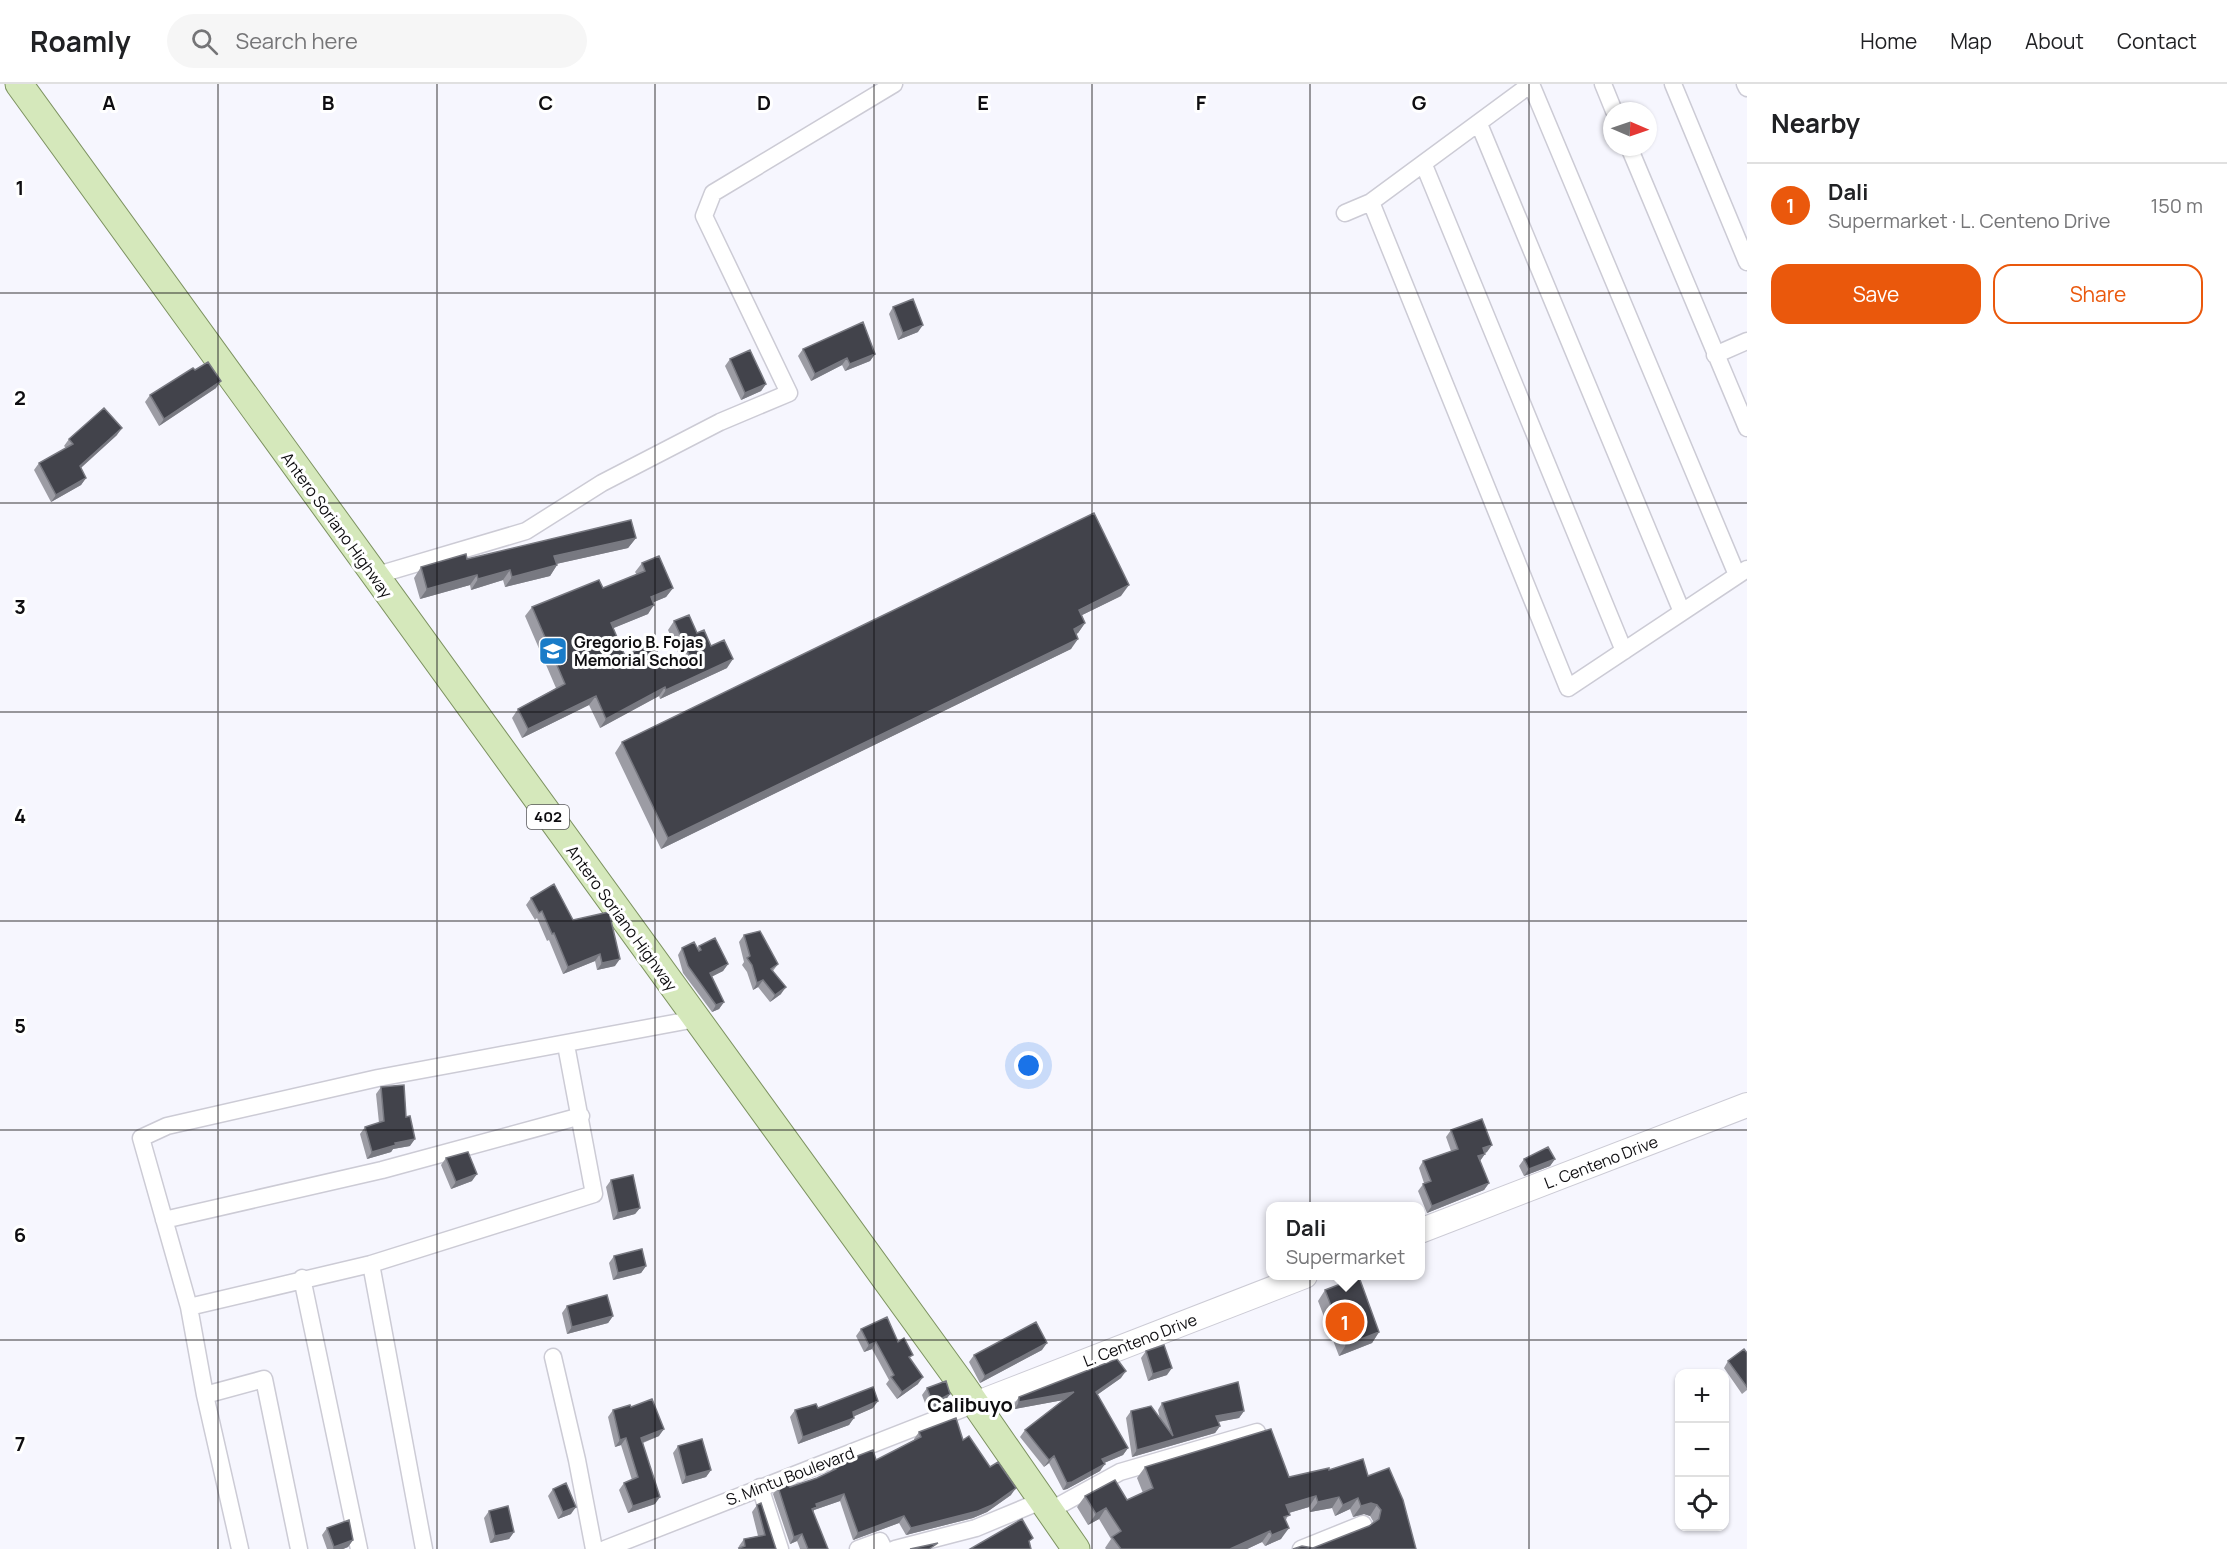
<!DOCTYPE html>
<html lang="en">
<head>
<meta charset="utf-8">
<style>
	body { margin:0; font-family:Manrope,sans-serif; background:#f6f6f6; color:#202124 }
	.controls { position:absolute; right:18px; bottom:18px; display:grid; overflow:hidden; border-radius:12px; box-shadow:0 2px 4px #0004 }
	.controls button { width:54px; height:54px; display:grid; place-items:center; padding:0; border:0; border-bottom:2px solid #e0e0e0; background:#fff; color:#202124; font:30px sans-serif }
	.compass { position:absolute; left:1603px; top:18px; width:54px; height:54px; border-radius:50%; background:#fff; box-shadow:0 2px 4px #0004; rotate:92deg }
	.you { position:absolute; left:1029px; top:982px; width:21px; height:21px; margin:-15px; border:4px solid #fff; border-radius:50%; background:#1a73e8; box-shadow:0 0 0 9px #1a73e833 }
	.badge { display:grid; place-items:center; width:39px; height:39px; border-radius:50%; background:#ea580c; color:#fff; font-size:20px; font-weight:700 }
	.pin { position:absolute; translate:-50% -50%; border:3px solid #fff; box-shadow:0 2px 6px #0006 }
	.popup { position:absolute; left:1266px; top:1118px; width:159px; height:78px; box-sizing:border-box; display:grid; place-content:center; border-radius:12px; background:#fff; filter:drop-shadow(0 2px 4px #0005); font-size:20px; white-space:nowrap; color:#757577 }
	.popup b { font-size:22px; color:#202124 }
	.popup::after { content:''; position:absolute; left:50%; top:100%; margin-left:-12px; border:12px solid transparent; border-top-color:#fff }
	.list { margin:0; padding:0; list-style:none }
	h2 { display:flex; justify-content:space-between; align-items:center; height:78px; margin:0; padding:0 24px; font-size:26px }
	h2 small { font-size:20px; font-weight:400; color:#757577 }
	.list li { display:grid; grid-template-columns:39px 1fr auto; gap:18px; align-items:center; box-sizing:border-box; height:84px; padding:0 24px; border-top:2px solid #e0e0e0 }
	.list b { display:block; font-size:22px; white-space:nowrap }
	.list p { margin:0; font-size:20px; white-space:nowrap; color:#757577 }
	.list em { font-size:20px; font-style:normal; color:#757577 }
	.actions { display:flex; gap:12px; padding:18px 24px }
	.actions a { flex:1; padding:14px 0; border:2px solid #ea580c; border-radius:18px; text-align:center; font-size:21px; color:#ea580c }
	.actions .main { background:#ea580c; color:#fff }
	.icon { flex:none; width:33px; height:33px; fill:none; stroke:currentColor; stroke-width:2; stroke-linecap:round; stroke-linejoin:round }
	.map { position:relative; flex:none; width:1747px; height:1465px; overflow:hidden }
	header { display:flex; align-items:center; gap:36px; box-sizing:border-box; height:84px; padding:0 30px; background:#fff; border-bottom:2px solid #e0e0e0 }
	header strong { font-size:28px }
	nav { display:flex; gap:33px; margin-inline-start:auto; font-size:21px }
	.search { width:420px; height:54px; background:#f6f6f6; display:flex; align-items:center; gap:15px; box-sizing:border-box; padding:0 21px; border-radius:33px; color:#757577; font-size:22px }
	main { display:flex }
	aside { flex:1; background:#fff }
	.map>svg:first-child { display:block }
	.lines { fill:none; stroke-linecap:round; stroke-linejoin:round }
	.street-casing { stroke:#cccbd5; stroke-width:19 }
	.secondary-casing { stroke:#cccbd5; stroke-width:26 }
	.primary-casing { stroke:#7d9261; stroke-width:29 }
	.street { stroke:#fff; stroke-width:16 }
	.secondary { stroke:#fff; stroke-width:24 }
	.primary { stroke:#d5e8bb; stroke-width:27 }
	.wall { fill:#9c9ca4 }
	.shaded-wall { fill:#787981 }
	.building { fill:#42434b; stroke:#787981; stroke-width:1.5 }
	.grid { fill:none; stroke:#0e0d10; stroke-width:1.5; stroke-opacity:0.55 }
	.labels { text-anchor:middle; stroke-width:6; stroke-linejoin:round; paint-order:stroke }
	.shield { fill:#fff; stroke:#565658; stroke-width:1.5 }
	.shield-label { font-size:15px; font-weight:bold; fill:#0e0d10 }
	.street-label { font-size:16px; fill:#0e0d10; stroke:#fff }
	.poi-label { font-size:16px; font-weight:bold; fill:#0e0d10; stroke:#fff; text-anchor:start }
	.quarter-label { font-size:20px; font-weight:bold; fill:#0e0d10; stroke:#fff }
	.grid-label { font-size:20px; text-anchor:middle; font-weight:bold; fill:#0e0d10; stroke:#fff; stroke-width:6; stroke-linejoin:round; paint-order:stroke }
</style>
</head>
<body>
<header>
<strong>Roamly</strong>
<div class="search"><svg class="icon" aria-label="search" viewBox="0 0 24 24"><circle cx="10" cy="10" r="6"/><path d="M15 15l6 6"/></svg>Search here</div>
<nav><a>Home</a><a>Map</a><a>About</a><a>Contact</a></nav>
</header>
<main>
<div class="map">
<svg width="1747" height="1465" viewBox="0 0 1747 1465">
	<rect width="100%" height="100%" fill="#f6f6fe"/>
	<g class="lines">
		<g class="street-casing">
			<path id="street" d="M1531,0l-160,118 197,486 179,-119
				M1531,0l206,491
				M1603,0l11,27
				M1673,0l74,178
				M1745,0l2,4
				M1479,40l203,488
				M1629,63l118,281
				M1424,81l200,486
				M1345,129l26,-11
				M1715,271l32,-14
				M374,492l152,-45 76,-48 118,-61 69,-29 -85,-177 9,-23 181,-109
				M164,1136l218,-50 199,-54
				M302,1194l57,271
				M189,1223l182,-43
				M553,1273l24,103 17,89
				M205,1311l59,-16 35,170
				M760,1403l20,62
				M1049,1427l71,-39 137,-40
				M240,1465l-35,-154 -16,-88 -48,-169 26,-12 211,-48 318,-59
				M424,1465l-53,-285 223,-70 -28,-149
				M605,1465l370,-145
				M858,1465l22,-8 4,8
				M895,1465l81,-21 65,-27
				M1301,1465l62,-25"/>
		</g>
		<g class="secondary-casing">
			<path id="secondary" d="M1420,1147l327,-126
				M975,1320l330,-128"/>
		</g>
		<g class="primary-casing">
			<path id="primary" d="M19,0l944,1302 113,163"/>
		</g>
		<use href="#street" class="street"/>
		<use href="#secondary" class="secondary"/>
		<use href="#primary" class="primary"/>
	</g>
	<path class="wall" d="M893,223l25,25 -20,8 -9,-26z
		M803,265l72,5 -5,7 -25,10 -3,-6 -31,16 -13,-25z
		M730,275l36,25 -5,7 -20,9 -16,-34z
		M195,286l21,18 -57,38 -14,-24 5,-7z
		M117,351l-36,33 5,10 -5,7 -30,17 -17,-32 5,-7 27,-15 -2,-2 5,-7z
		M636,454l-8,10 -72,16 1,1 -7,11 -45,11 -2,-7 -32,10 -1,-5 -50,14 -6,-21 7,-11 46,-8z
		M642,479l31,25 -7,9 -13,5 -5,12 -35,14 12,28 41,13 16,-8 -14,-31 6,-9 23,12 14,13 16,22 -67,31 -1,-3 -59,32 -11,-23 -67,33 -10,-20 6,-9 38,-21 -31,-72 7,-9 71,-19 34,-13 -2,-3z
		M1121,512l-39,19 3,8 -7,10 -2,1 -5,15 -410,200 -46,-96 7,-11z
		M531,814l42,22 42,46 -18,4 -2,-9 -32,13 -14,-34 -2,1 -10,-23 -2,2 -9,-15z
		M744,851l34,29 -5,7 8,23 -11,8 -12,-15 -5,3 -6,-18 -5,-7 2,-3 -5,-20z
		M699,862l29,18 -5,7 -12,6 13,25 -5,7 -7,3 -29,-39 -5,-18 4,-7 15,1z
		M381,1003l25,30 4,29 -17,3 -2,3 -24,7 -7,-25 5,-7 14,-4 -3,-29z
		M1451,1046l36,22 -2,1 -5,8 9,22 -5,7 -57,23 -9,-22 6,-8 -5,-15 4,-7 28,-10 -5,-14z
		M446,1074l26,23 -21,8 -10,-24z
		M1524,1075h31l-5,7 -26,10 -5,-10z
		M611,1096l29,28 -5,6 -22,6 -7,-33z
		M614,1172l32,10 -5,7 -28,7 -4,-17z
		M1325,1206l54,42 -7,11 -33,13 -21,-55z
		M567,1222l46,10 -5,7 -41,11 -5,-21z
		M861,1245l37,13 12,17 8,25 -21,15 -11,-15 3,-4 -17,-31 -8,3 -8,-16z
		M1042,1266l-62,33 -11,-21 5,-7z
		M1146,1267l21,24 -19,6 -7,-23z
		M1747,1269v37l-5,4 -18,-26 4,-7z
		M1121,1294l-24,17 31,53 -5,7 -19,8 -4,8 -33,18 -4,1 -14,-27 -5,4 -24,-30 5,-7 38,-30 -48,9 -1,-5 5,-7z
		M927,1304l23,6 -9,12 -13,5 -6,-16z
		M1162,1319l82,8 -5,7 -21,4 2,4 -5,7 -83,24 -6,-39 5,-7 29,8 -2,-9z
		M631,1323l28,29 -16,7 12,61 -27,9 -9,-23 5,-7 8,-3 -11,-35 -6,2 -7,-30 5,-7z
		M818,1324h55l-19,8 -5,9 -51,19 -8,-27 5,-7z
		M919,1348l44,8 27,27 21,28 -24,17 -14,6 -67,17 -7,-12 -46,17 -13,-39 -26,9 -1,2 15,37h-28l-3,-8 -7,3 -17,-50 5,-7h12l27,-9 13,-6 4,-7 42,-5 38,-20v-1z
		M678,1362l33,24 -5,7 -24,7 -9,-31z
		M1145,1383l144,10 40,-7 39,6 48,73 -103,-1 56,-22 3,-3 1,-2 -3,-5 -6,-2 -11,3 -3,-8 -15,7 -3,-8 -22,4 -1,-5 -20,6 -3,7 -5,19 -16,7 -3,-4 -15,7h-141l-1,-1 6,-9 -12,-20 -11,6 -11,-18 8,-11 42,4 16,-7 -6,-15z
		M553,1405l18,25 -13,5 -10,-23z
		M757,1421l19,44h-38l1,-3 5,-7 14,-3 -6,-24z
		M489,1427l25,21 -5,7 -19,4 -6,-25z
		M327,1444l26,12 -5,7 -5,2h-16l-5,-14z"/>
	<path class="shaded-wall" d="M923,241l-5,7 -20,8 5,-7z
		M875,270l-5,7 -25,10 5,-7z
		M847,274l-5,7 -31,16 4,-7z
		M221,297l-5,7 -57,38 5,-7z
		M766,300l-5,7 -20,9 4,-7z
		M122,344l-5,7 -42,38 5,-7z
		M86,394l-5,7 -30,17 5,-7z
		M636,454l-8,10 -81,18 7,-10z
		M557,481l-7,11 -45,11 7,-10z
		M510,486l-7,10 -32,10 7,-11z
		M477,491l-7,10 -50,14 7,-10z
		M1129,501l-8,11 -49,24 7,-10z
		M673,504l-7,9 -21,9 6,-9z
		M654,521l-6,9 -44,18 7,-9z
		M1085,539l-7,10 -12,6 8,-10z
		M1078,555l-7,10 -410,200 7,-11z
		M733,575l-6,9 -67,31 6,-9z
		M665,603l-6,9 -59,32 6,-9z
		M596,612l-7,9 -67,33 6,-9z
		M600,870l-5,7 -32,13 5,-7z
		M620,875l-5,7 -18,4 5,-7z
		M728,880l-5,7 -18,9 5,-7z
		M763,896l-5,7 -5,3 4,-7z
		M786,903l-5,7 -11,8 5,-7z
		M724,918l-5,7 -7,3 4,-7z
		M415,1055l-5,7 -17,3 -2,3 -24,7 5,-7 23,-9z
		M1492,1061l-5,7 -8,3 4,-7z
		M1485,1070l-5,7 -2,-5z
		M1555,1075l-5,7 -26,10 5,-7z
		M477,1090l-5,7 -21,8 5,-7z
		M1489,1099l-5,7 -57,23 5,-7z
		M640,1124l-5,6 -22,6 5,-7z
		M646,1182l-5,7 -28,7 5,-7z
		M613,1232l-5,7 -41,11 5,-7z
		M1379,1248l-7,11 -33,13 7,-11z
		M876,1258l-4,7 -8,3 5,-7z
		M1047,1259l-5,7 -62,33 5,-7z
		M1172,1284l-5,7 -19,6 5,-7z
		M1126,1287l-5,7 -30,21 5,-7z
		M923,1293l-5,7 -21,15 5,-7z
		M1074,1308l-5,7 -54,10 4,-7z
		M950,1310l-9,12 -13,5 5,-7 4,-3z
		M878,1317l-5,7 -25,11 5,-7z
		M1244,1327l-5,7 -27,5 4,-7z
		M854,1334l-5,7 -51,19 5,-7z
		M1220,1342l-5,7 -83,24 5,-7z
		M664,1345l-5,7 -23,9 5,-7z
		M626,1354l-5,7 -6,2 5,-7z
		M1128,1364l-5,7 -26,11 5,-7z
		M1054,1372l-5,7 -5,4 5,-7z
		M1105,1380l-5,7 -33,18 -4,1 4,-7z
		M711,1386l-5,7 -24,7 4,-7z
		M1016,1404l-5,7 -24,17 -14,6 -67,17 5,-7z
		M844,1410l-4,7 -26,9 -2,4 -5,1 9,-11z
		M1316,1412l-7,11 -31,9 8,-11z
		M660,1413l-5,7 -27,9 5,-7z
		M1339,1413l-7,11 -22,4 8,-10z
		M1358,1414l-8,11 -15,7 8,-11z
		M1371,1419l6,2 -7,11 -6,-2 -11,3 8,-11z
		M576,1423l-5,7 -13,5 5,-7z
		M1106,1424l-7,11 -11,6 8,-11z
		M904,1432l-5,7 -46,17 5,-7z
		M1289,1444l-8,11 -16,7 7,-11z
		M1270,1447l-8,11 -15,7h-17z
		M514,1448l-5,7 -19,4 5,-7z
		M802,1450l-5,7 -7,3 4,-7z
		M353,1456l-5,7 -5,2h-10l1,-2z"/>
	<path class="building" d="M913,215l10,26 -20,8 -10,-26z
		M863,238l12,32 -25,10 -3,-6 -32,16 -12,-25z
		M750,266l16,34 -21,9 -15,-34z
		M208,278l13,19 -57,38 -14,-24 43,-27 2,2z
		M104,324l18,20 -42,38 6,12 -30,17 -17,-32 34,-19 -4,-5z
		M1094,429l35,72 -50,25 6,13 -11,6 4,10 -410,199 -46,-96z
		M631,436l5,18 -82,18 3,9 -45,12 -2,-7 -32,9 -1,-4 -50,14 -6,-22 45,-13 1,5z
		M659,472l14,32 -22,9 3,8 -43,18 14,33 27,-14 14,27 24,-12 -16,-36 15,-6 8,18 7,-3 7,16 13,-6 9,19 -67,31 -1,-3 -59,32 -10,-23 -68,33 -10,-20 47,-25 -33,-77 67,-27 4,8 42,-17 -3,-8z
		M554,800l19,36 36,-8 11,47 -18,4 -2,-9 -32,13 -14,-34 -2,1 -10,-23 -3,2 -8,-15z
		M760,847l18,33 -7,5 15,18 -11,8 -12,-15 -6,3 -5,-18 -5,-7 3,-2 -6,-21z
		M715,854l13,26 -18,9 14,29 -8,3 -28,-39 -6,-18 12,-6 5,9 2,-1 -2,-4z
		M404,1001l2,32 4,-1 5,23 -20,4 1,2 -24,7 -7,-25 19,-6 -3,-34z
		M1482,1035l10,26 -9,3 2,6 -7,2 11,27 -57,23 -9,-22 8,-3 -8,-20 35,-12 -7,-19z
		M1548,1063l7,12 -26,10 -5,-10z
		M468,1068l9,22 -21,8 -10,-24z
		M633,1091l7,33 -22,5 -7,-33z
		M642,1165l4,17 -28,7 -4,-17z
		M1359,1193l20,55 -33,13 -21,-55z
		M607,1211l6,21 -41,11 -5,-21z
		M887,1233l11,25 6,-4 9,17 -4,2 14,20 -21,15 -11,-15 3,-2 -18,-33 -7,3 -8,-16z
		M1036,1238l11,21 -62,33 -11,-21z
		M1164,1261l8,23 -19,6 -7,-23z
		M1744,1265l3,4v34l-19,-26z
		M1117,1275l9,12 -30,21 32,56 -26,11 3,5 -33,18 -5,1 -13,-27 -5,4 -24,-30 49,-38 -55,10v-5z
		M946,1297l4,13 -13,7 9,-2 -13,5 -6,-16z
		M1238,1298l6,29 -28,5 4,10 -83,24 -6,-39 20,-5 22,30 -11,-33z
		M873,1303l5,14 -25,11 1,6 -51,19 -8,-27 21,-6 2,4z
		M652,1315l12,30 -23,9 19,59 -27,9 -9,-23 14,-6 -12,-39 -6,2 -7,-30 17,-5 1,2z
		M956,1334l7,22 6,-4 21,31 8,-5 18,26 -24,17 -14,6 -67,17 -7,-12 -46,17 -14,-39 -28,10 1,3 -5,2 16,40h-20l-6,-15 -8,3 -16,-50 10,-4 2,4 27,-9 19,-9 -2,-4 39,-15 3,10 45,-23 -2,-5z
		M1271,1345l18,48 40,-9v2l34,-11 5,17 21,-8 14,32 13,49h-123l9,-3 11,2 56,-22 10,-7 2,-9 -4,-5 -6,-2 -10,3 -3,-8 -15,7 -4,-8 -21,5 -2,-6 -30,9 4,10 -6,2 5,11 -17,7 -2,-4 -40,18h-109l-9,-12 9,-6 -15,-23 -10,6 -11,-18 30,-16 12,20 26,-12 -8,-21z
		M702,1355l9,31 -25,7 -8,-31z
		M566,1399l10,24 -13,5 -10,-23z
		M761,1419l15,46h-36l-1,-1 6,-2 -1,-7 21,-4 -8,-30z
		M508,1422l6,26 -19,4 -6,-25z
		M1022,1435l11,19 -4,3 2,8h-61z
		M349,1436l4,20 -19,7 -7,-19z
		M938,1459l-9,6h-19z"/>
	<path class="grid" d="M218,0v1465M437,0v1465M655,0v1465M874,0v1465M1092,0v1465M1310,0v1465M1529,0v1465M0,209h1747M0,419h1747M0,628h1747M0,837h1747M0,1046h1747M0,1256h1747"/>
	<defs>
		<g id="school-square" transform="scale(1.5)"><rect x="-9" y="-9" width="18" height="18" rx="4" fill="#1a7cc8" stroke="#fff"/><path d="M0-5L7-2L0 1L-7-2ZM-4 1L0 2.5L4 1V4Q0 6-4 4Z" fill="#fff"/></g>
	</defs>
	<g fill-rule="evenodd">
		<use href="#school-square" x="553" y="567"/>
	</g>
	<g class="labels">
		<rect class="shield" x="527" y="721" width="42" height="24" rx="4.5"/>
		<g class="shield-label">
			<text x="548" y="738">402</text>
		</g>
		<g class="street-label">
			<text transform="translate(337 441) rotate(54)" y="6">Antero Soriano Highway</text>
			<text transform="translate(622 834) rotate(54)" y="6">Antero Soriano Highway</text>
			<text transform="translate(1601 1078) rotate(-21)" y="6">L. Centeno Drive</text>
			<text transform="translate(1140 1256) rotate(-21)" y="6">L. Centeno Drive</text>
			<text transform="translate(790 1392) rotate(-21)" y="6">S. Mintu Boulevard</text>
		</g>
		<g class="poi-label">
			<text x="574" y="564">Gregorio B. Fojas<tspan x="574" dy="18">Memorial School</tspan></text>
		</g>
		<g class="quarter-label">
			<text x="970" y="1328">Calibuyo</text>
		</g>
	</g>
	<g class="grid-label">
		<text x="109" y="26">A</text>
		<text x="328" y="26">B</text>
		<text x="546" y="26">C</text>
		<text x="764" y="26">D</text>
		<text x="983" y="26">E</text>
		<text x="1201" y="26">F</text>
		<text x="1419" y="26">G</text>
		<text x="20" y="111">1</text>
		<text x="20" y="321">2</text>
		<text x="20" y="530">3</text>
		<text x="20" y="739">4</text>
		<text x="20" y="949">5</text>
		<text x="20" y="1158">6</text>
		<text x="20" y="1367">7</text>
	</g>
</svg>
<div class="controls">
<button>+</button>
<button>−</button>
<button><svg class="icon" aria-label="locate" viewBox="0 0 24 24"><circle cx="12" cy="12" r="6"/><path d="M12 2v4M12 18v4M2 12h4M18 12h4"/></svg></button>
</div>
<svg class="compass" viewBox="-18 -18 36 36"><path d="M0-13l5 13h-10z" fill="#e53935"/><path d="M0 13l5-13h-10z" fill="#757577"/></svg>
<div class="you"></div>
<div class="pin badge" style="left:1345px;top:1238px">1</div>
<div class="popup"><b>Dali</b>Supermarket</div>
</div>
<aside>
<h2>Nearby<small></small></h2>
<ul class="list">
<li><span class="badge">1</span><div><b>Dali</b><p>Supermarket · L. Centeno Drive</p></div><em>150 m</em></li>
</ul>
<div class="actions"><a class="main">Save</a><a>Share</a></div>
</aside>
</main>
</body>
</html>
